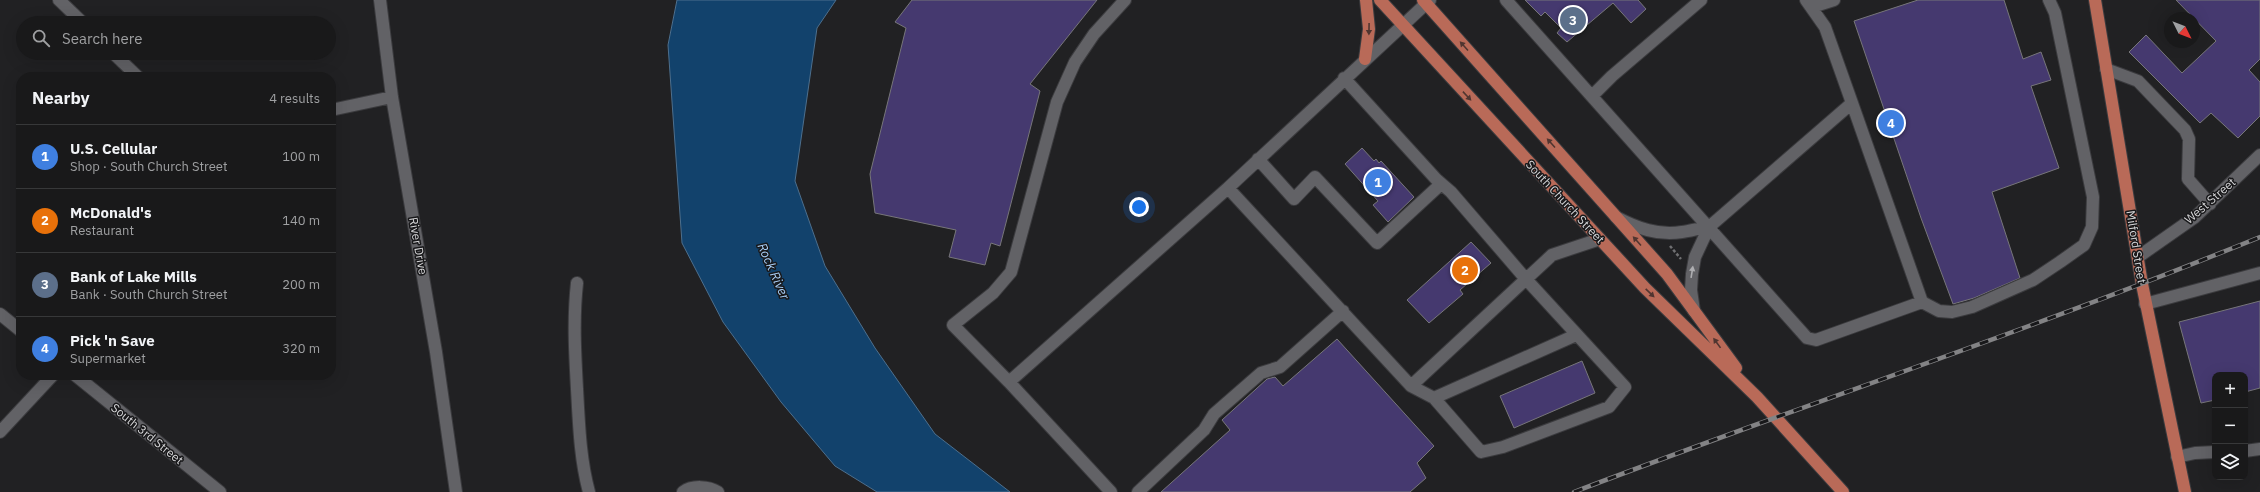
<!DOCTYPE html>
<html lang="en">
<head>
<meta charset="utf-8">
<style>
	body { margin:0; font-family:"IBM Plex Sans",sans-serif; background:#262627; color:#f1f3f6 }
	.controls { position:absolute; right:12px; bottom:12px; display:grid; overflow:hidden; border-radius:8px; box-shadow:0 4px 16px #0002 }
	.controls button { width:36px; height:36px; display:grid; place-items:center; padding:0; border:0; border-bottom:1px solid #373839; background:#19191a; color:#f1f3f6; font:20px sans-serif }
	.compass { position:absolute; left:2164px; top:12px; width:36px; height:36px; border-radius:50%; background:#19191a; box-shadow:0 4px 16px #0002; rotate:132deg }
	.you { position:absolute; left:1139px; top:207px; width:14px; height:14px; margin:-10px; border:3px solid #fff; border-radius:50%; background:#1a73e8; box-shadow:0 0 0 6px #1a73e833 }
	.badge { display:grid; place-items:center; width:26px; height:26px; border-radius:50%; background:#ea580c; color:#fff; font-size:13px; font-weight:700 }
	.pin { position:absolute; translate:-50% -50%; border:2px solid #fff; box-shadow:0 1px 4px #0006 }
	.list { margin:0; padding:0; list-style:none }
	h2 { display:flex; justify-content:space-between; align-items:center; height:52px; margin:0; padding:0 16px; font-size:17px }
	h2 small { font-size:13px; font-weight:400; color:#9fa0a2 }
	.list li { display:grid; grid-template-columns:26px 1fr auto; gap:12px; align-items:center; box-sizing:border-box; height:64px; padding:0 16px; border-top:1px solid #373839 }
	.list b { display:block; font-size:15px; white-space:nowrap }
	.list p { margin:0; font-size:13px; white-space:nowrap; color:#9fa0a2 }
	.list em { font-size:13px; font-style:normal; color:#9fa0a2 }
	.icon { flex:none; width:22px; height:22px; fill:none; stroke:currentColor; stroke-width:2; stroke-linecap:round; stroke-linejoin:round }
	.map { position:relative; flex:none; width:2260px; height:492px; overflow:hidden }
	.search { position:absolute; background:#19191a; box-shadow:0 4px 16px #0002; left:16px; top:16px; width:320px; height:44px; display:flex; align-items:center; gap:10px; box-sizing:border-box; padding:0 14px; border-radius:22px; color:#9fa0a2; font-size:15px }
	.panel { position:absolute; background:#19191a; box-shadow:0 4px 16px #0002; left:16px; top:72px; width:320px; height:308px; border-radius:16px }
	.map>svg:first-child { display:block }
	.water { fill:#12426c; stroke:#4d6f8d }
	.building { fill:#45396f; stroke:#77767a }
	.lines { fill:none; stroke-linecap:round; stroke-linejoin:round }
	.minor-casing { stroke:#3b3b3e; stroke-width:14 }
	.major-casing { stroke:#3b3b3e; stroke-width:14 }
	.path { stroke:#707072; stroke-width:2.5; stroke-dasharray:3 2; stroke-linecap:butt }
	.minor { stroke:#626266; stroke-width:12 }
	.major { stroke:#b96a58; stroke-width:12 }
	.rail-casing { stroke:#838385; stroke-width:4.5 }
	.rail { stroke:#18181a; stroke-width:3; stroke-dasharray:9; stroke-linecap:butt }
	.oneway { fill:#503530 }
	.oneway2 { fill:#aeaeb1 }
	.labels { text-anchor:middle; stroke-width:3; stroke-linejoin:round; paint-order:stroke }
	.street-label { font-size:12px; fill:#d7d7d9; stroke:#18181a }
	.water-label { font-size:13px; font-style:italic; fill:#aad1fa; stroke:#18181a }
</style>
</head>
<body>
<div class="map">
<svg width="2260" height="492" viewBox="0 0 2260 492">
	<rect width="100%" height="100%" fill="#212123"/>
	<path class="water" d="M677,0h159l-19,28 -22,153 30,85 50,82 60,86 75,58h-133l-42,-26 -54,-64 -58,-80 -41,-79 -14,-198z"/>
	<path class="building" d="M912,0h185l-67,84 10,7 -40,155 -9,-3 -6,22 -36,-8 7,-27 -81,-17 -5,-39 36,-146 -11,-6z
		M1525,0h113l8,9 -15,14 -18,-20 -46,39 -10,-9 4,-5 -16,-16 -4,4z
		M1918,0h86l19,59 18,-7 10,28 -20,6 28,82 -67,24 28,86 -46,20 -21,6 -32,-86 -67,-197z
		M2176,0h84v59l-11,11 11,12v34l-22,22 -27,-25 -11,10 -71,-71 17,-17 36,38 34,-32z
		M1362,148l12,13 2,-2 3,4 2,-2 33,36 -26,25 -15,-17 5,-4 -33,-37z
		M1471,242l20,21 -31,27 3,4 -34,29 -22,-23z
		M2260,301v87l-15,4v-17h-30v25l-14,3 -22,-81z
		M1337,339l97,107 -17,17 9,15 -16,14h-249l69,-62 -8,-10 45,-41 8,-2 8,9z
		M1582,361l13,32 -81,35 -14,-32z"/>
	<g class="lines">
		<g class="minor-casing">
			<path id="minor" d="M59,0l24,23
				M380,0l12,97 44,255 20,140
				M1506,0l301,338 9,2 106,-38 -70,-199
				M1812,7l22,-7
				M113,53l25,24
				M2106,69l32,12 47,49 4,9 -1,40 22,25
				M1344,78l92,101 15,13 74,86 100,109 -16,20 -106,40 -22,5 -47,-54 -23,-12
				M1592,96l20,-20 89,-76
				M331,110l61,-13
				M1258,159l36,40 21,-22 62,66 64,-59
				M1228,188l183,198 141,-131 48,-16
				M1616,217c21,11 42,19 66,15 9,-1 17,-4 27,-5
				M2138,257l57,-40 65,-62
				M577,283c-4,36 -2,70 0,106 2,35 3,70 12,103
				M1922,302l17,9 13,1 20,-5 61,-27 27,-18 24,-17 8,-18 1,-30 -38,-184 -6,-13
				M2145,304l115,-31
				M1694,311l-3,-21 1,-16 3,-17 14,-30 143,-124 -27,-76 -19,-27
				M0,314l21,17
				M75,375l145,117
				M1009,382l219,-194 202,-188
				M1434,398l142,-63
				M0,432l53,-57
				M2245,451l15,-2
				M2177,457l18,-4 20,-1
				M683,492c9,-7 26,-6 35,0
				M1111,492l-102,-110 -56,-57 40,-32 18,-21 46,-170 18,-40 19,-28 31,-34
				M1138,492l66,-62 10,-16 47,-41 19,-6 63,-56"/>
		</g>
		<g class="major-casing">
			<path id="major" d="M1380,0l265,288 112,109 86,95
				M1423,0l244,274 69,94
				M2095,0l47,284 43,208
				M1365,59l4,-30 -3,-29"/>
		</g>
		<path class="path" d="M1670,246l11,13"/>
		<use href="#minor" class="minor"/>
		<use href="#major" class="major"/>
		<g class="rail-casing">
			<path id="rail" d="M1574,492c228,-87 460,-163 686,-255"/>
		</g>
		<use href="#rail" class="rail"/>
	</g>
	<defs><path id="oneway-solid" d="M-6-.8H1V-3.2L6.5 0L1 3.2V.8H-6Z"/></defs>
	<g class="oneway">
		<use href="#oneway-solid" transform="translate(1369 29) rotate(91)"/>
		<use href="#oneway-solid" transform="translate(1464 46) rotate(-132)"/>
		<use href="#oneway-solid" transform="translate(1467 96) rotate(47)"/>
		<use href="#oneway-solid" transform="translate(1551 143) rotate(-132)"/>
		<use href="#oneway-solid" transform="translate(1637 241) rotate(-132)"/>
		<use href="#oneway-solid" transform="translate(1650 293) rotate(44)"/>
		<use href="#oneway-solid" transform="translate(1717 343) rotate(-126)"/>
	</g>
	<use class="oneway2" href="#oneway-solid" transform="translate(1692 272) rotate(-81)"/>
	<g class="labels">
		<g class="street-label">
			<text transform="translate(2210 201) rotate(-41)" y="4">West Street</text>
			<text transform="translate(1565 202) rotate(47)" y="4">South Church Street</text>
			<text transform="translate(418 246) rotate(80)" y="4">River Drive</text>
			<text transform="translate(2136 247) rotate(81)" y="4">Milford Street</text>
			<text transform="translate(147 434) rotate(39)" y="4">South 3rd Street</text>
		</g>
		<g class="water-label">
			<text transform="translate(774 271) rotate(66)" y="5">Rock River</text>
		</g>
	</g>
</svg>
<div class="controls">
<button>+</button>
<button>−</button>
<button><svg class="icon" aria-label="layers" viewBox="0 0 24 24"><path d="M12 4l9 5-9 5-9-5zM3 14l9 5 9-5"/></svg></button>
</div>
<svg class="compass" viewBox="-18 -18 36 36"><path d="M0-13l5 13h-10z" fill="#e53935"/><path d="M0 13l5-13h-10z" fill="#9fa0a2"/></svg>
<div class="you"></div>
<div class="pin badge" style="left:1378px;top:182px;background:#3f7fe0">1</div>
<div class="pin badge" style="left:1465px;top:270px;background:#e8710a">2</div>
<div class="pin badge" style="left:1573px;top:20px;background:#5c6f8a">3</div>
<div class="pin badge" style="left:1891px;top:123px;background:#3f7fe0">4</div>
<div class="search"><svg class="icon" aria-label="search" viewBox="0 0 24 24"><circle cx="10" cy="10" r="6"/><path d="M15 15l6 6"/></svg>Search here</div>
<section class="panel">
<h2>Nearby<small>4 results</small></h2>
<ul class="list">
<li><span class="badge" style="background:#3f7fe0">1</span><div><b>U.S. Cellular</b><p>Shop · South Church Street</p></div><em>100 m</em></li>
<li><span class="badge" style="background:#e8710a">2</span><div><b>McDonald's</b><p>Restaurant</p></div><em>140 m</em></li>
<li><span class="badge" style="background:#5c6f8a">3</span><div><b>Bank of Lake Mills</b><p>Bank · South Church Street</p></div><em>200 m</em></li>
<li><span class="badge" style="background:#3f7fe0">4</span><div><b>Pick 'n Save</b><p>Supermarket</p></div><em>320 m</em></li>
</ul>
</section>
</div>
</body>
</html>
